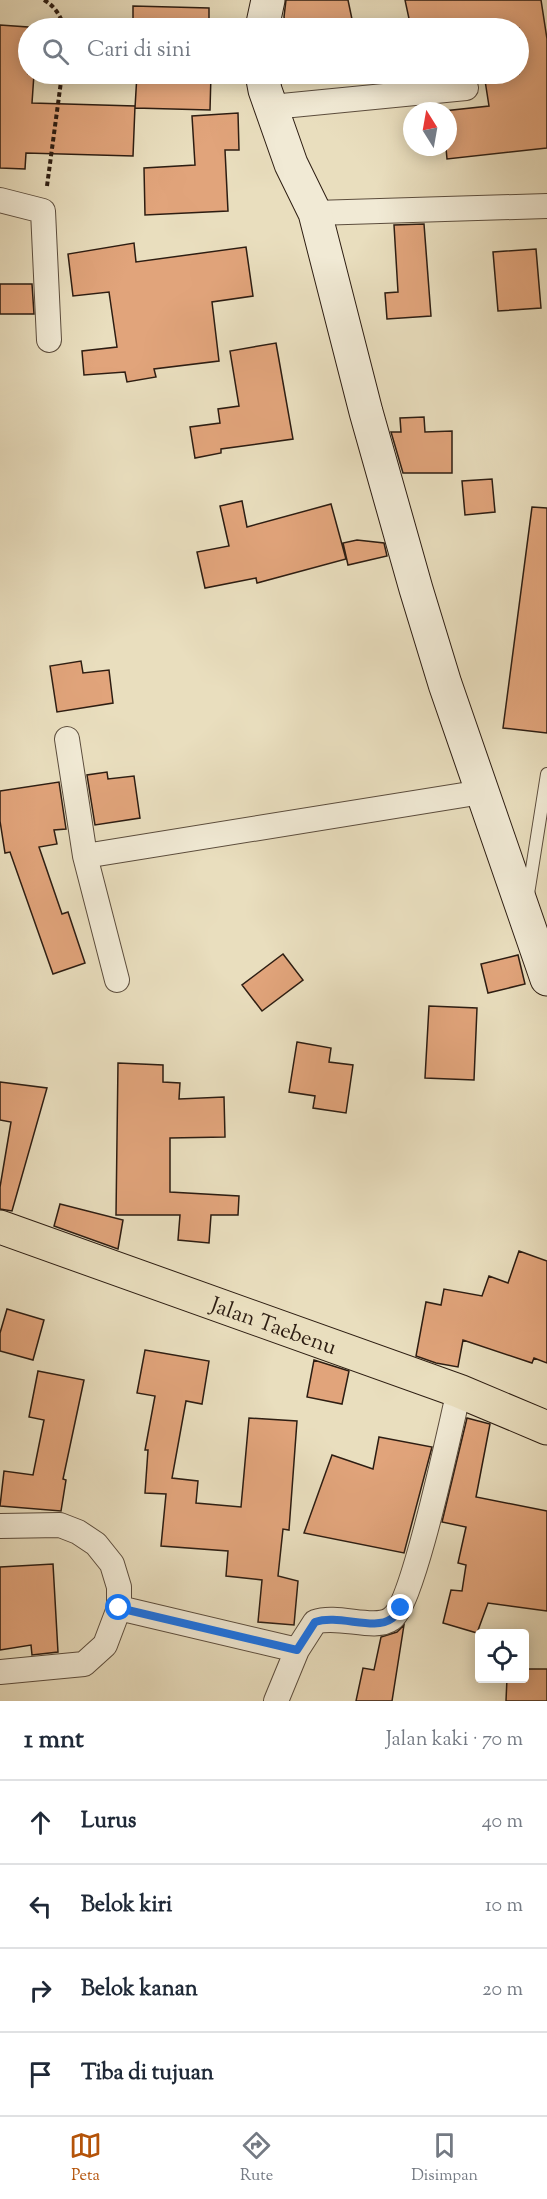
<!DOCTYPE html>
<html lang="id">
<head>
<meta charset="utf-8">
<style>
	body { margin:0; font-family:"Sorts Mill Goudy",serif; background:#f6f6f7; color:#1f2937 }
	.controls { position:absolute; right:18px; bottom:18px; display:grid; overflow:hidden; border-radius:6px; box-shadow:0 3px 15px #0003 }
	.controls button { width:54px; height:54px; display:grid; place-items:center; padding:0; border:0; border-bottom:2px solid #e0e1e3; background:#fff; color:#1f2937; font:30px sans-serif }
	.compass { position:absolute; left:403px; top:102px; width:54px; height:54px; border-radius:50%; background:#fff; box-shadow:0 3px 15px #0003; rotate:349deg }
	.stop { position:absolute; width:18px; height:18px; margin:-14px; border:4px solid #1a73e8; border-radius:50%; background:#fff }
	.stop.end { background:#1a73e8; border-color:#fff; box-shadow:0 2px 6px #0008 }
	.list { margin:0; padding:0; list-style:none }
	h2 { display:flex; justify-content:space-between; align-items:center; height:78px; margin:0; padding:0 24px; font-size:26px }
	h2 small { font-size:20px; font-weight:400; color:#747a83 }
	.list li { display:grid; grid-template-columns:39px 1fr auto; gap:18px; align-items:center; box-sizing:border-box; height:84px; padding:0 24px; border-top:2px solid #e0e1e3 }
	.list b { display:block; font-size:22px; white-space:nowrap }
	.list em { font-size:20px; font-style:normal; color:#747a83 }
	.icon { flex:none; width:33px; height:33px; fill:none; stroke:currentColor; stroke-width:2; stroke-linecap:round; stroke-linejoin:round }
	.map { position:relative; flex:none; width:547px; height:1701px; overflow:hidden }
	.search { position:absolute; background:#fff; box-shadow:0 3px 15px #0003; left:18px; right:18px; top:18px; height:66px; display:flex; align-items:center; gap:15px; box-sizing:border-box; padding:0 21px; border-radius:33px; color:#747a83; font-size:22px }
	.sheet { height:414px; background:#fff }
	nav { display:flex; justify-content:space-around; align-items:center; box-sizing:border-box; height:84px; border-top:2px solid #e0e1e3; background:#fff; font-size:16px; color:#747a83 }
	nav a { display:grid; justify-items:center; gap:3px }
	nav .on { color:#b45309 }
	.map>svg:first-child { display:block }
	.building { fill:#e1a47b; stroke:#2d1d12; stroke-width:1.5 }
	.lines { fill:none; stroke-linecap:round; stroke-linejoin:round }
	.lane-casing { stroke:#5c4d3d; stroke-width:14 }
	.street-casing { stroke:#5c4d3d; stroke-width:26 }
	.secondary-casing { stroke:#2d1d12; stroke-width:35 }
	.primary-casing { stroke:#2d1d12; stroke-width:35 }
	.path { stroke:#2d1d12; stroke-width:4; stroke-dasharray:4.5 3; stroke-linecap:butt }
	.lane { stroke:#f1ead5; stroke-width:12 }
	.street { stroke:#f1ead5; stroke-width:24 }
	.secondary { stroke:#f1ead5; stroke-width:33 }
	.primary { stroke:#e9debe; stroke-width:33 }
	.route { stroke:#1a73e8; stroke-width:8 }
	.labels { text-anchor:middle; stroke-width:4.5; stroke-linejoin:round; paint-order:stroke }
	.street-label { font-size:22px; fill:#2d1d12; stroke:#f1ead5 }
</style>
</head>
<body>
<div class="map">
<svg width="547" height="1701" viewBox="0 0 547 1701">
	<rect width="100%" height="100%" fill="#e9debe"/>
	<filter id="stains"><feTurbulence type="fractalNoise" baseFrequency=".00333" numOctaves="4"/><feColorMatrix values="0 0 0 0 .2 0 0 0 0 .09 0 0 0 0 .02 0 0 0 .5 -.17"/></filter>
	<radialGradient id="worn" r=".72"><stop offset=".6" stop-color="#630" stop-opacity="0"/><stop offset="1" stop-color="#630" stop-opacity=".3"/></radialGradient>
	<path class="building" d="M286,0h62l5,24 -23,4h-44l-2,-11z
		M405,0h136l6,39v109l-100,11 -1,-11 -29,3 -1,-4h32v-36h-5l46,-5 -5,-32h35v-46h-40l-2,-7 -38,7h-28z
		M133,6l76,2v20h-76z
		M0,25l28,2v47h6l-2,29 103,3 -2,50 -107,-3 -1,16 -25,-1z
		M137,74h74l-1,36 -75,-2z
		M238,113l1,37h-14l3,61 -83,4 -1,-47 51,-3 -3,-49z
		M424,224l7,92 -44,3 -2,-26 13,-1 -4,-67z
		M134,243l2,19 110,-15 7,49 -41,6 7,59 -65,8 2,8 -29,5 -2,-10 -41,3 -2,-24 35,-4 -8,-55 -36,4 -5,-42z
		M536,249l5,59 -43,3 -5,-59z
		M0,284h32l2,30h-34z
		M276,343l17,96 -72,10v4l-26,5 -5,-31 30,-4 -2,-14 21,-3 -9,-55z
		M424,417l1,15 27,-1v42h-49l-12,-41h10l-1,-14z
		M492,479l3,33 -30,3 -3,-34z
		M242,501l5,26 84,-23 15,55 -89,24 -1,-5 -51,10 -8,-36 32,-6 -9,-40z
		M532,507l15,1v225l-44,-5z
		M357,540l27,3 3,13 -39,9 -5,-22z
		M81,661l2,12 26,-3 4,33 -56,9 -7,-46z
		M107,772l1,7 26,-3 6,42 -45,7 -8,-50z
		M59,782l7,47 -12,1 3,14 -18,3 23,67 6,-2 17,51 -32,11 -43,-122 -5,1 -5,-32v-30z
		M283,954l20,26 -41,31 -20,-26z
		M518,955l7,29 -37,9 -7,-29z
		M429,1006l48,2 -3,72 -49,-2z
		M297,1042l34,6 -2,14 24,3 -7,48 -33,-5 2,-12 -26,-4z
		M118,1063l45,2v17l17,1 -1,16 45,-2 1,40 -55,1v54l69,4 -1,19h-27l-2,28 -31,-3 2,-25h-64z
		M0,1082l47,6 -35,123 -12,-2v-22l11,-65 -11,-2z
		M60,1204l63,16 -5,29 -64,-23z
		M519,1251l28,10v102l-13,-5 -2,5 -69,-23 -5,27 -22,-4 -20,-7 10,-54 15,3 3,-16 38,7 7,-20 19,7z
		M7,1309l37,11 -11,40 -33,-9v-18z
		M145,1350l64,11 -7,43 -16,-3 -14,77 26,3 -2,22 45,4 8,-89 48,3 -8,109 -6,-1 -5,47 20,5 -4,44 -36,-3 4,-42 -36,-4 2,-25 -67,-5 5,-52 -21,-1 3,-43h-3l10,-54 -18,-3z
		M314,1360l35,11 -7,33 -35,-7z
		M38,1371l46,9 -21,99 3,1 -5,31 -61,-5 4,-35 29,4 11,-55 -15,-3z
		M467,1418l23,6 -14,73 71,14v100l-59,-8 -11,30 -34,-10 8,-33 11,1 4,-26 -8,-2 8,-36 -24,-5z
		M379,1437l53,10 -28,106 -100,-20 28,-78 41,14z
		M53,1564l5,88 -26,3 -1,-10 -31,5v-83z
		M404,1625l-12,76h-36l7,-33 11,2 7,-33 16,-5z
		M525,1669h22v32h-41l1,-23h18z"/>
	<g class="lines">
		<g class="lane-casing">
			<path id="lane" d="M528,894l19,-120"/>
		</g>
		<g class="street-casing">
			<path id="street" d="M272,107l194,-19
				M0,200l43,11 6,129
				M315,213l232,-7
				M67,739l18,117 32,124
				M85,856l397,-64
				M0,1526l60,-1 18,7 18,12 16,20 7,23v21l-14,37 -21,19 -84,8
				M119,1608l178,42
				M276,1701l21,-51 18,-28c23,-8 60,9 76,-3 23,-15 59,-192 68,-228"/>
		</g>
		<g class="secondary-casing">
			<path id="secondary" d="M262,28l6,-28
				M262,74l3,16 26,74 24,49 51,199 50,177 29,95 102,295"/>
		</g>
		<g class="primary-casing">
			<g id="primary">
				<path id="s1" d="M0,1227l459,164 88,37"/>
			</g>
		</g>
		<path class="path" d="M44,0c12,7 16,16 21,28
			M47,186l15,-112"/>
		<use href="#lane" class="lane"/>
		<use href="#street" class="street"/>
		<use href="#secondary" class="secondary"/>
		<use href="#primary" class="primary"/>
	</g>
	<g class="lines">
		<path class="route" d="M119,1608l178,42 18,-28c23,-8 60,9 76,-3 4,-2 7,-8 10,-11"/>
	</g>
	<g class="labels">
		<g class="street-label">
			<text dy="8" stroke="none"><textPath href="#s1" startOffset="291">Jalan Taebenu</textPath></text>
		</g>
	</g>
	<rect width="100%" height="100%" filter="url(#stains)"/>
	<rect width="100%" height="100%" fill="url(#worn)"/>
</svg>
<div class="controls">
<button><svg class="icon" aria-label="locate" viewBox="0 0 24 24"><circle cx="12" cy="12" r="6"/><path d="M12 2v4M12 18v4M2 12h4M18 12h4"/></svg></button>
</div>
<svg class="compass" viewBox="-18 -18 36 36"><path d="M0-13l5 13h-10z" fill="#e53935"/><path d="M0 13l5-13h-10z" fill="#747a83"/></svg>
<div class="stop" style="left:119px;top:1608px"></div>
<div class="stop end" style="left:401px;top:1608px"></div>
<div class="search"><svg class="icon" aria-label="search" viewBox="0 0 24 24"><circle cx="10" cy="10" r="6"/><path d="M15 15l6 6"/></svg>Cari di sini</div>
</div>
<section class="sheet">
<h2>1 mnt<small>Jalan kaki · 70 m</small></h2>
<ul class="list">
<li><svg class="icon" aria-label="ahead" viewBox="0 0 24 24"><path d="M12 20V5M6 11l6-6 6 6"/></svg><div><b>Lurus</b></div><em>40 m</em></li>
<li><svg class="icon" aria-label="left" viewBox="0 0 24 24"><path d="M17 20v-9H6M10 6l-5 5 5 5"/></svg><div><b>Belok kiri</b></div><em>10 m</em></li>
<li><svg class="icon" aria-label="right" viewBox="0 0 24 24"><path d="M7 20v-9h11M14 6l5 5-5 5"/></svg><div><b>Belok kanan</b></div><em>20 m</em></li>
<li><svg class="icon" aria-label="arrive" viewBox="0 0 24 24"><path d="M6 21V4h12l-3 4 3 4H6"/></svg><div><b>Tiba di tujuan</b></div></li>
</ul>
</section>
<nav>
<a class="on"><svg class="icon" aria-label="map" viewBox="0 0 24 24"><path d="M3 6l6-2 6 2 6-2v14l-6 2-6-2-6 2zM9 4v14M15 6v14"/></svg>Peta</a>
<a><svg class="icon" aria-label="directions" viewBox="0 0 24 24"><path d="M12 3l9 9-9 9-9-9zM9 14v-3h6M13 9l2 2-2 2"/></svg>Rute</a>
<a><svg class="icon" aria-label="saved" viewBox="0 0 24 24"><path d="M7 4h10v16l-5-4-5 4z"/></svg>Disimpan</a>
</nav>
</body>
</html>
